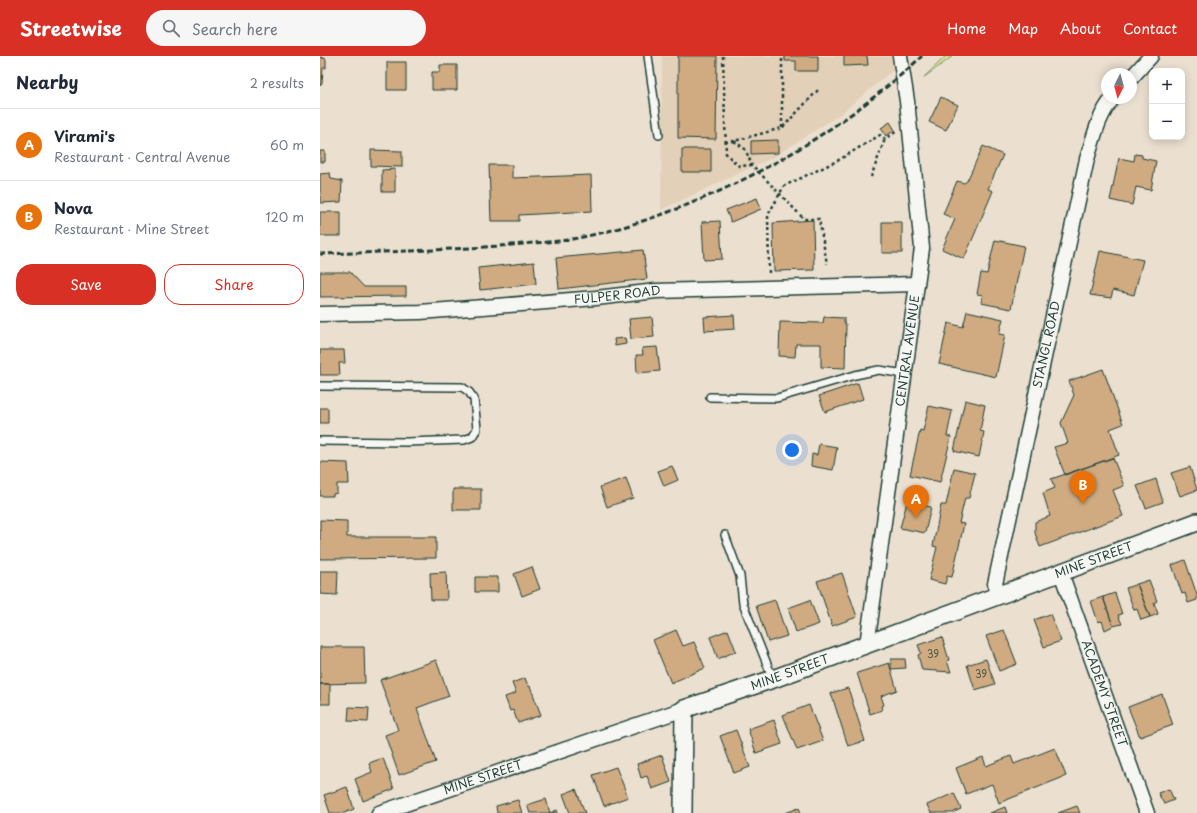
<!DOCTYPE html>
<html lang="en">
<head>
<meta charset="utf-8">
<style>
	body { margin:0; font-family:"Playpen Sans",sans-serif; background:#f6f6f7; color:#1f2937 }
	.controls { position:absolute; right:12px; top:12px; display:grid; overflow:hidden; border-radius:8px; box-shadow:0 2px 10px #0003 }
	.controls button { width:36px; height:36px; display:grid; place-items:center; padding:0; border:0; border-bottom:1px solid #e0e1e3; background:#fff; color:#1f2937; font:20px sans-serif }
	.compass { position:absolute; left:781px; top:12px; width:36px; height:36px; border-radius:50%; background:#fff; box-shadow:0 2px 10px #0003; rotate:186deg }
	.you { position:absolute; left:472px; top:394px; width:14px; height:14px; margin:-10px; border:3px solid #fff; border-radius:50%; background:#1a73e8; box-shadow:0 0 0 6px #1a73e833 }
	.badge { display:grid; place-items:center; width:26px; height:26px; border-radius:50%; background:#d93025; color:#fff; font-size:13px; font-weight:700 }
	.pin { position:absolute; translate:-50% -33px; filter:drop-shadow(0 1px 2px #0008) }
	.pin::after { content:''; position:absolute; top:21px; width:14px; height:12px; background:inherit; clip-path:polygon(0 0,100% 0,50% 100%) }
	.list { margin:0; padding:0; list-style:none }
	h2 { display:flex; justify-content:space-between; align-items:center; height:52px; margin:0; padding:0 16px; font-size:17px }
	h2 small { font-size:13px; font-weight:400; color:#747a83 }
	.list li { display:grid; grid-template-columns:26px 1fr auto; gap:12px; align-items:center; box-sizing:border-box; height:72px; padding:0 16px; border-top:1px solid #e0e1e3 }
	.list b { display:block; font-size:15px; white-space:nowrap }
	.list p { margin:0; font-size:13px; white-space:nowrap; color:#747a83 }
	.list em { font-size:13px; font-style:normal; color:#747a83 }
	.actions { display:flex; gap:8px; padding:12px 16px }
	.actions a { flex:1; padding:9px 0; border:1px solid #d93025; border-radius:16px; text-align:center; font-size:14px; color:#d93025 }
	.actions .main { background:#d93025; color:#fff }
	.icon { flex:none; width:22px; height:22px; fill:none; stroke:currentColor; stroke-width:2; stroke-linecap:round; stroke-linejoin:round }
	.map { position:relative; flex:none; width:877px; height:757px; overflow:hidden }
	header { display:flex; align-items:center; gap:24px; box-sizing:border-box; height:56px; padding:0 20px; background:#d93025; color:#fff }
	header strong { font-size:19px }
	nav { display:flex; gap:22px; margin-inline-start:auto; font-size:14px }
	.search { width:280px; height:36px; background:#f6f6f7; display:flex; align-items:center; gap:10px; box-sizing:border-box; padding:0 14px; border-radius:22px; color:#747a83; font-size:15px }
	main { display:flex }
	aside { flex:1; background:#fff }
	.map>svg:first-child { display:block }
	.built { fill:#e3d0b9 }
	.green { fill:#d8e598; stroke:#7c9166 }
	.building { fill:#d0ab82; stroke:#1f3d34 }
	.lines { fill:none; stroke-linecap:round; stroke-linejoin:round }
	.service-casing { stroke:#1f3d34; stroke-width:10 }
	.minor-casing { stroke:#1f3d34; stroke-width:17 }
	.tertiary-casing { stroke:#1f3d34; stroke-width:20 }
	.path { stroke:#1f3d34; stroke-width:2.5; stroke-dasharray:3 3; stroke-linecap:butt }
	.service { stroke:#f6f6f2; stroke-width:7 }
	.minor { stroke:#f6f6f2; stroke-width:14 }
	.tertiary { stroke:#f6f6f2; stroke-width:17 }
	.rail { stroke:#1f3d34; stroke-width:3; stroke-dasharray:6 3; stroke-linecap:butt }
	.labels { text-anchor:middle; stroke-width:3; stroke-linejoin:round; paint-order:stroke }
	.number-label { font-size:10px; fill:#4b5848 }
	.street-label { font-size:12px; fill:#1f3d34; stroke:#f6f6f2 }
</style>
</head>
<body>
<header>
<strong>Streetwise</strong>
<div class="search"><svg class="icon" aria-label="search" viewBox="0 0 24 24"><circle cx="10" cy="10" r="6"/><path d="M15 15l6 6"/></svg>Search here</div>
<nav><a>Home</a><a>Map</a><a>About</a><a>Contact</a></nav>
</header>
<main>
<aside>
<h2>Nearby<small>2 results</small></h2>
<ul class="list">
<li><span class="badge" style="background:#e8710a">A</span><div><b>Virami's</b><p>Restaurant · Central Avenue</p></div><em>60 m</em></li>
<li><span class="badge" style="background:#e8710a">B</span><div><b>Nova</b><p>Restaurant · Mine Street</p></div><em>120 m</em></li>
</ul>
<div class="actions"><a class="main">Save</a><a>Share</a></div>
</aside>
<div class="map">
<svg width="877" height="757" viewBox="0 0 877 757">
	<rect width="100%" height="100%" fill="#ebe0d0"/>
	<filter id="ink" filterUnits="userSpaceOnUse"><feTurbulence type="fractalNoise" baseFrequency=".025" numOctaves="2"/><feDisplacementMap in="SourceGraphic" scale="8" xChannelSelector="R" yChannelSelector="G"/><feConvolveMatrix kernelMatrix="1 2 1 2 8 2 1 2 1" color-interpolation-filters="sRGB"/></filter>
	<g filter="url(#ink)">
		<path class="built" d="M342,0h229l2,14 -51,43 -68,44 -113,53z"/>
		<path class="green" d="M626,0h7l-30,22z"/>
		<path class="building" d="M358,0h39l-1,83 -38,-1z
			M465,0h33v15h-22v-10h-11z
			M524,0h23l1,9 -24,1z
			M0,1l6,2v9h-3l-1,16 -2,2z
			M67,6h19v28h-19z
			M120,9h17v25h-25v-18h8z
			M621,41l17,8 -12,25 -17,-8z
			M570,66l5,8 -9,6 -5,-8z
			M458,84v13l-27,1v-13z
			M663,90l20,9 -15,34 5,2 -29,68 -22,-10 13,-30 -12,-5 14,-33 7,2 3,-2z
			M362,93h29v23h-29z
			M51,94l31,1v16l-31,-1z
			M0,95h5v11h-5z
			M815,98l7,1v3l14,3 -5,29 -15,-3 -4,18 -22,-5 9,-42 15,3z
			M169,109h23v13l79,-3 1,36 -73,4v6h-28z
			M75,113v23h-13v-22z
			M10,117l1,6 11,2 -1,21 -21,1v-29z
			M437,142l4,11 -30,13 -5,-12z
			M0,156h21v24h-21z
			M493,164l1,50 -40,1 -1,-48z
			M400,165l2,38 -18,1 -2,-38z
			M562,166h20v31h-20z
			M675,184l29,6 -13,63 -30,-6 2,-8 -6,-1 4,-21 6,1z
			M323,194l4,29 -88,10 -3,-31z
			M780,195l43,9 -9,35 -21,-5 -2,8 -21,-3z
			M214,206l2,22 -56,6 -2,-22z
			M0,216h30l14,15h42v9l-86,1z
			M647,255l36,8 -4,15 6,1 -9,42 -57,-13 9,-41 15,4z
			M414,259l1,14 -30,2 -1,-14z
			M332,261l2,20 -23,2 -2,-20z
			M504,261l20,1v5l2,1 -1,44 -24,-1v-23h-25l-1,13 -16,-1 1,-34 43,1z
			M305,282l1,6 -11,2 -1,-7z
			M337,291l3,24 -23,2 -1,-18h7l-1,-7z
			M0,294h24l1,13h-6l1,12h-20z
			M783,313l20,55 -13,5 9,26 -54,20 -11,-28 14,-4 -7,-20 13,-28 -5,-14z
			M538,327l5,16 -38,13 -6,-16z
			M645,344l20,5 -5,26 4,1 -5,25 -25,-6z
			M609,350l23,5 -5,25 4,1 -11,45 -30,-7 10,-45 3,1z
			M0,352h8v15h-8z
			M499,388l18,3 -4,23 -22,-4 1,-12 5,1z
			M793,402l11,28 -11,4 10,26 -83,31 -5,-14v-11l15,-6 -7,-23 12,-5 -4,-9z
			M0,406l28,1 1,21h-12v9l-4,1v2h-13z
			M352,410l6,14 -14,6 -6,-15z
			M870,411l7,23 -17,6 -9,-23z
			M634,412l21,5 -6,25h-4l-6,25 5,1 -12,53 -5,-1 -2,8 -16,-4 8,-33 -4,-1 8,-41h5z
			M306,422l7,20 -26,9 -7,-20z
			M836,423l7,23 -17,6 -9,-22z
			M133,433h28v21h-28z
			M587,446l24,5 -6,26 -25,-5z
			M0,464l27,1v16h89v21l-116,1z
			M865,504l12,35v5l-9,3 -3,-10 -3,1 -10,-29z
			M212,511l8,22 -18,7 -8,-22z
			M0,515h18l-1,24 -17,-1z
			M126,516l1,28h-16l-1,-27z
			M522,517l15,44 -25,9 -15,-45z
			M155,521h23v15h-23z
			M829,524l8,21 -3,2 4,11 -8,3 -13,-33z
			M817,528l13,33 -9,3 -4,-11 -3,1 -8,-22z
			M795,537l7,21 -4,1 4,9 -9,2 -10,-29z
			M783,541l10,29 -8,4 -3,-9 -4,1 -7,-21z
			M455,544l12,36 -19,6 -12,-36z
			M490,544l9,24 -23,8 -8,-24z
			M730,558l11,27 -17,6 -10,-27z
			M356,574l7,16 11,-4 11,26 -34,15 -18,-43z
			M408,574l8,21 -18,8 -8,-22z
			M684,574l13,34 -18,7 -13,-35z
			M622,581l7,23 -2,1 4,11 -29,-2 -4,-15 3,-2 -3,-8z
			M0,591h44l1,36 -45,1z
			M571,603h14l1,9 -15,1z
			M666,603l9,25 -20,6 -8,-25z
			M116,604l13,36 -32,12 19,54 -37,13 -14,-40 13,-5 -18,-50z
			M569,607l8,27 -16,6 3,9 -3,1 1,4 -12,4 -13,-41z
			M205,622l3,8h2l11,29 -23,8 -5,-13 -3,1 -5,-14 11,-4 -4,-10z
			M0,628h10v20h-10z
			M528,632l17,53 -17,5 -17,-53z
			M842,638l11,31 -33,12 -12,-30z
			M489,649l14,36 -26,9 -14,-35z
			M29,651l20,1 -1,14 -20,-1z
			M454,664l8,24 -26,9 -8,-24z
			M416,674l14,37 -16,6 -14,-37z
			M735,692l11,28 -67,27 -7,-19 -26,10 -10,-26 27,-11 3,9 25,-10 3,8z
			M342,699l9,27 -19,7 -5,-13 -6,2 -4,-14z
			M63,702l11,31 -31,12 -8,-22 17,-7 -3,-9z
			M296,711l12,30 -24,9 -11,-31z
			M27,731l7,22 -10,4h-14l-6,-18z
			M256,733l9,24h-15l-7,-19z
			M849,733l5,11 -10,4 -6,-11z
			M634,737l7,16 -9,4h-21l-4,-8z
			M226,743l4,14 7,-3 1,3h-28l-3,-8z
			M198,744l4,13h-25l-1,-7z
			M757,750l3,7h-22z
			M685,751l2,6h-17z
			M479,752l2,5h-16z"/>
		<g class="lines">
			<g class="service-casing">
				<path id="service" d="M328,0l11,79
					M0,330l142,1 7,5 5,7 3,30 -5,8 -8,3 -57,2 -87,-1
					M390,341l67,1 78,-23 24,-5 26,4
					M405,479l15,41 3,28 30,75"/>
			</g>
			<g class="minor-casing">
				<g id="minor">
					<path d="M811,22l20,-22"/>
					<path id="s1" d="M0,258l100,-2 176,-14 60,-7 260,-7"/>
					<path id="s2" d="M741,517l86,240"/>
					<path id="s3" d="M680,539l-5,-11 92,-425c7,-22 11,-43 26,-61"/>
					<path id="s4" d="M547,589l55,-397 -15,-147 -7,-45"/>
					<path id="s5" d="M59,757l305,-104"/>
				</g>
			</g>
			<g class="tertiary-casing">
				<g id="tertiary">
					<path id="s6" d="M363,757l1,-104 89,-30 424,-157"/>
				</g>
			</g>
			<path class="path" d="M403,0l3,98 13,12 13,-1 52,54h15l8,45
				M462,72v-72
				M414,85l11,8 7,16
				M405,86l9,-1 48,-13 38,-40
				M551,121l14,-38
				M449,217l-1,-58 16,-29 53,-25 43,-26 5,4 12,-8"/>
			<use href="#service" class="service"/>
			<use href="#minor" class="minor"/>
			<use href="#tertiary" class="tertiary"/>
			<path class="rail" d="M0,198c67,-2 136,-4 203,-10 18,-2 37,-2 55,-6 124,-25 252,-96 344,-182"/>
		</g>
	</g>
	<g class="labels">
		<g class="number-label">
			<text x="613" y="602">39</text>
			<text x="661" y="622">39</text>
		</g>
		<g class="street-label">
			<text dy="4" stroke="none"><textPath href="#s1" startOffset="298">FULPER ROAD</textPath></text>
			<text dy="4" stroke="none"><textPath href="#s3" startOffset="257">STANGL ROAD</textPath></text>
			<text dy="4" stroke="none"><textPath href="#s4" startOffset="297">CENTRAL AVENUE</textPath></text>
			<text dy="4" stroke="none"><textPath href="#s6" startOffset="540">MINE STREET</textPath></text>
			<text dy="4" stroke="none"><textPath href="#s6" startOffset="216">MINE STREET</textPath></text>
			<text dy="4" stroke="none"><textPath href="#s2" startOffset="128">ACADEMY STREET</textPath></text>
			<text dy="4" stroke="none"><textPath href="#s5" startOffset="110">MINE STREET</textPath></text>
		</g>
	</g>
</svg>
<div class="controls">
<button>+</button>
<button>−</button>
</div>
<svg class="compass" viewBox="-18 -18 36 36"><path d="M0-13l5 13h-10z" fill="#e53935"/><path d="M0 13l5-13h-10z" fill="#747a83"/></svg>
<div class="you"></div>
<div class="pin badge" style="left:596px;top:462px;background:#e8710a">A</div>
<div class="pin badge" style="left:763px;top:448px;background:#e8710a">B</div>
</div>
</main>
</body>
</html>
